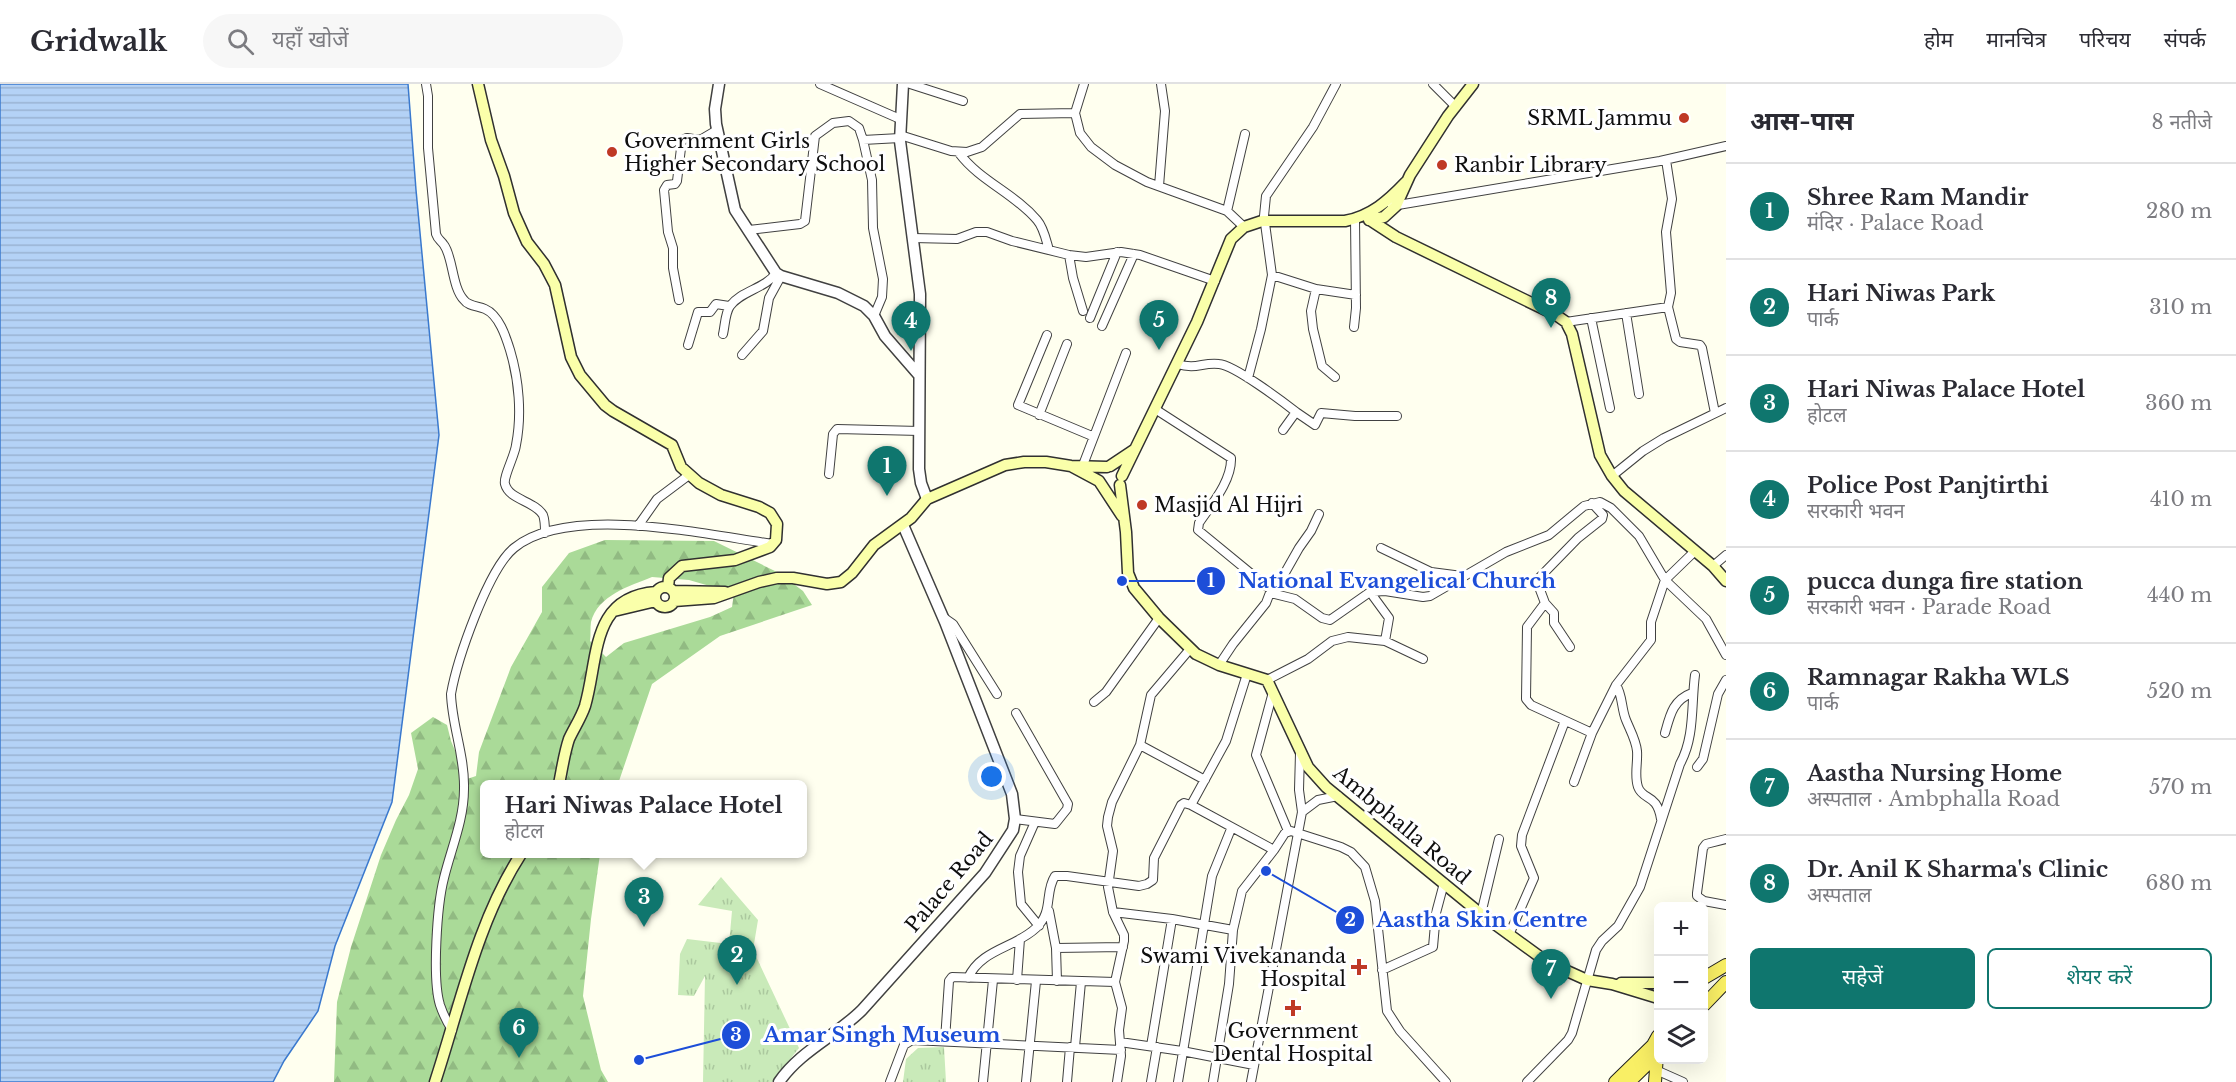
<!DOCTYPE html>
<html lang="hi">
<head>
<meta charset="utf-8">
<style>
	body { margin:0; font-family:"Libre Baskerville","Noto Sans Devanagari",serif; background:#f7f7f7; color:#2b2b33 }
	.controls { position:absolute; right:18px; bottom:18px; display:grid; overflow:hidden; border-radius:9px; box-shadow:0 6px 24px #0002 }
	.controls button { width:54px; height:54px; display:grid; place-items:center; padding:0; border:0; border-bottom:2px solid #e1e1e2; background:#fff; color:#2b2b33; font:30px sans-serif }
	.you { position:absolute; left:992px; top:693px; width:21px; height:21px; margin:-15px; border:4px solid #fff; border-radius:50%; background:#1a73e8; box-shadow:0 0 0 9px #1a73e833 }
	.badge { display:grid; place-items:center; width:39px; height:39px; border-radius:50%; background:#0f766e; color:#fff; font-size:20px; font-weight:700 }
	.pin { position:absolute; translate:-50% -50px; filter:drop-shadow(0 2px 3px #0008) }
	.pin::after { content:''; position:absolute; top:32px; width:21px; height:18px; background:inherit; clip-path:polygon(0 0,100% 0,50% 100%) }
	.popup { position:absolute; left:480px; top:696px; width:327px; height:78px; box-sizing:border-box; display:grid; place-content:center; border-radius:9px; background:#fff; filter:drop-shadow(0 2px 4px #0005); font-size:20px; white-space:nowrap; color:#7c7c81 }
	.popup b { font-size:22px; color:#2b2b33 }
	.popup::after { content:''; position:absolute; left:50%; top:100%; margin-left:-12px; border:12px solid transparent; border-top-color:#fff }
	.list { margin:0; padding:0; list-style:none }
	h2 { display:flex; justify-content:space-between; align-items:center; height:78px; margin:0; padding:0 24px; font-size:26px }
	h2 small { font-size:20px; font-weight:400; color:#7c7c81 }
	.list li { display:grid; grid-template-columns:39px 1fr auto; gap:18px; align-items:center; box-sizing:border-box; height:96px; padding:0 24px; border-top:2px solid #e1e1e2 }
	.list b { display:block; font-size:22px; white-space:nowrap }
	.list p { margin:0; font-size:20px; white-space:nowrap; color:#7c7c81 }
	.list em { font-size:20px; font-style:normal; color:#7c7c81 }
	.actions { display:flex; gap:12px; padding:18px 24px }
	.actions a { flex:1; padding:14px 0; border:2px solid #0f766e; border-radius:9px; text-align:center; font-size:21px; color:#0f766e }
	.actions .main { background:#0f766e; color:#fff }
	.icon { flex:none; width:33px; height:33px; fill:none; stroke:currentColor; stroke-width:2; stroke-linecap:round; stroke-linejoin:round }
	.map { position:relative; flex:none; width:1726px; height:998px; overflow:hidden }
	header { display:flex; align-items:center; gap:36px; box-sizing:border-box; height:84px; padding:0 30px; background:#fff; border-bottom:2px solid #e1e1e2 }
	header strong { font-size:28px }
	nav { display:flex; gap:33px; margin-inline-start:auto; font-size:21px }
	.search { width:420px; height:54px; background:#f7f7f7; display:flex; align-items:center; gap:15px; box-sizing:border-box; padding:0 21px; border-radius:33px; color:#7c7c81; font-size:22px }
	main { display:flex }
	aside { flex:1; background:#fff }
	.map>svg:first-child { display:block }
	.grass { fill:url(#grass-tufts) }
	.forest { fill:url(#forest-firs); fill-rule:evenodd }
	.water { fill:url(#water-rules); stroke:#3a79ce; stroke-width:1.5 }
	.lines { fill:none; stroke-linecap:round; stroke-linejoin:round }
	.minor-casing { stroke:#414141; stroke-width:10 }
	.tertiary-casing { stroke:#414141; stroke-width:13 }
	.secondary-casing { stroke:#303030; stroke-width:13 }
	.primary-casing { stroke:#1f1f1f; stroke-width:14 }
	.minor { stroke:#fff; stroke-width:8 }
	.tertiary { stroke:#fff; stroke-width:10 }
	.secondary { stroke:#faffaa; stroke-width:10 }
	.primary { stroke:#f9ef65; stroke-width:12 }
	.poi-dot { fill:#bf3925; stroke:#fff; stroke-width:2 }
	.labels { text-anchor:middle; stroke-width:6; stroke-linejoin:round; paint-order:stroke }
	.poi-label { font-size:20px; fill:#0e0e0e; stroke:#fff; text-anchor:start }
	.street-label { font-size:20px; fill:#0e0e0e; stroke:#fff }
	.leader { fill:none; stroke:#1d4ed8; stroke-width:2 }
	.callout-dot { fill:#1d4ed8; stroke:#fff; stroke-width:2 }
	.mark-label { font-size:18px; text-anchor:middle; font-weight:bold; fill:#fff }
	.callout-label { font-size:21px; text-anchor:middle; font-weight:bold; fill:#1d4ed8; stroke:#fff; stroke-width:6; stroke-linejoin:round; paint-order:stroke }
</style>
</head>
<body>
<header>
<strong>Gridwalk</strong>
<div class="search"><svg class="icon" aria-label="search" viewBox="0 0 24 24"><circle cx="10" cy="10" r="6"/><path d="M15 15l6 6"/></svg>यहाँ खोजें</div>
<nav><a>होम</a><a>मानचित्र</a><a>परिचय</a><a>संपर्क</a></nav>
</header>
<main>
<div class="map">
<svg width="1726" height="998" viewBox="0 0 1726 998">
	<defs>
		<pattern id="grass-tufts" width="24" height="20" patternUnits="userSpaceOnUse" patternTransform="scale(1.5)"><rect width="24" height="20" fill="#c9eab9"/><path d="M3 7l-1-3M5 7V3M7 7l1-3M15 17l-1-3M17 17v-4M19 17l1-3" fill="none" stroke="#abc89e"/></pattern>
		<pattern id="forest-firs" width="22" height="20" patternUnits="userSpaceOnUse" patternTransform="scale(1.5)"><rect width="22" height="20" fill="#aada98"/><path d="M5 1l3.5 6h-7zM16 11l3.5 6h-7z" fill="#91ba82"/></pattern>
		<pattern id="water-rules" width="6" height="5" patternUnits="userSpaceOnUse" patternTransform="scale(1.5)"><rect width="6" height="5" fill="#b4d2f6"/><path d="M0 2.5h6" fill="none" stroke="#9ab3d2"/></pattern>
	</defs>
	<rect width="100%" height="100%" fill="#ffffef"/>
	<path class="grass" d="M721,793l37,43 -5,30 46,98 -27,34h-69l2,-106 -11,20 -16,-1 2,-41 7,-15 42,5 3,-33 -34,-6z
		M944,963l2,35h-43l3,-23 12,-11z"/>
	<path class="forest" d="M605,456l109,1 65,32 24,18 9,14 -92,31 -68,48 -34,100h-133v70h115l-9,65 -8,77 18,74 7,12h-274l3,-80 14,-55 30,-92 15,-35 13,-25 9,-26 -7,-36 22,-16 14,8 4,16 16,38 9,-3 3,-24 32,-85 31,-55v-25l27,-34zM652,493l37,3 45,13 -2,14 -22,10 -86,26 -18,14 -16,-16c1,-6 0,-13 1,-19 7,-27 39,-36 61,-45z"/>
	<path class="water" d="M0,0h408l8,106 23,245 -47,367 -57,144 -17,65 -34,50 -11,21h-273z"/>
	<g class="lines">
		<g class="minor-casing">
			<path id="minor" d="M426,0l2,12v52l8,86c2,6 5,6 8,11 9,12 8,43 20,55 4,6 14,6 21,9 14,6 21,28 25,41 9,30 12,65 6,95 -1,10 -13,32 -11,39 4,16 30,17 38,31 2,5 2,13 2,18
				M820,0l80,35
				M910,0l53,17
				M1084,0l-9,29 5,20 11,14 24,18 32,17 80,29 17,16
				M1433,0l23,23
				M900,51l51,16 16,1 15,-5 38,-33 55,-1
				M863,56l9,40 1,48 10,51 -1,18 -8,19
				M959,69c21,28 55,40 78,67 7,8 9,20 12,30
				M1666,76l6,39 -6,33 5,61 -3,14 8,32 4,3 20,3 2,3 13,65
				M1159,102l6,-75 -4,-27
				M1392,122l268,-45 66,-15
				M1227,127l18,-77
				M749,146l51,-6 5,-3 10,-85 18,-13 16,-2 10,7 4,12 37,-2
				M913,154l44,1 19,-7h11l25,9 57,14 17,2 35,-5 19,3 75,26
				M1069,171l4,23 10,33
				M1272,191l44,14 40,6
				M1316,205l-5,22 2,18 9,37 13,11
				M679,216l-6,-32v-20l-5,-16 -4,-42 3,-5 8,-1 2,-3 5,-41 5,-2 13,2 17,-10
				M1626,229l13,81
				M1090,234l27,-66
				M1591,234l19,90
				M1566,238l102,-15
				M1102,242l32,-72
				M1354,243l2,-19 -1,-89
				M723,250c2,-8 2,-21 7,-28 12,-16 35,-17 46,-33
				M1047,251l-29,70 74,31
				M688,261l10,-33h12l6,-8 13,2
				M742,271l21,-24 6,-33 12,-22
				M1177,280c20,6 25,-2 42,0 15,1 63,37 77,48l-13,18
				M1248,294l13,-49 11,-54 -8,-59 2,-20 47,-69 23,-43
				M1155,325l76,49c1,23 -20,47 -32,65l-1,7 73,60
				M1296,328l19,13 6,-12 34,3h42
				M1039,331l28,-71
				M1083,381l43,-112
				M829,390l4,-40 4,-5 83,2
				M1612,392l31,-25 21,-13 62,-30
				M638,442l19,-27 32,-24
				M1381,464l50,24 31,4
				M1713,482l13,-11
				M1370,508l19,26 -4,23
				M1271,509l24,6 27,19 8,2 40,-28 15,-1 38,6 7,-1 76,-44 43,-17 35,-29 16,-4 11,6 28,28 26,44 41,39 20,36
				M1545,519l-18,24 -1,72 5,6 61,28
				M943,533l10,7 44,70
				M1570,563l-16,-24v-10l-9,-10 -6,-16v-9l39,-40 24,-19 1,-4 -11,-12
				M1219,581l14,-21 33,-41 5,-13 11,-12 17,-30 12,-17 8,-17
				M1267,596l41,-21 24,-18 16,-4 37,4 38,18
				M1616,601c7,11 5,23 10,35 4,10 10,20 11,31 1,12 -3,24 1,36 5,14 19,6 23,32
				M1273,608l-17,63 32,76
				M1094,618l12,-10 53,-74
				M1665,649c5,-18 8,-33 27,-40
				M1140,661l65,35
				M1697,683l6,-8 15,-65 8,-14
				M1574,698l18,-49 24,-48 35,-45v-18l14,-42 30,-29
				M1302,728l16,-12 20,-4
				M1015,735l40,5 12,-15 1,-5 -52,-91
				M1035,738l-15,34 -2,16 3,32 18,22
				M1726,755l-20,5 -3,4 -6,45v3l7,5 22,4
				M1274,766l11,-17 6,-2 50,16 10,5 14,15 10,34 12,110 13,20 46,51
				M1049,827l7,37 1,33
				M1113,828l59,7 61,11 9,-39 32,-41 -83,-45 35,-64 21,-67
				M1481,830l18,-75
				M1509,851l25,-57 -13,-32 1,-11 43,-114
				M1056,864l67,-1
				M1382,886l51,-23 3,-34 8,-30
				M968,894c13,-29 47,-30 68,-50 18,-17 8,-35 19,-52h12l72,10 8,-2 6,-4 1,-22 27,-53 3,-2 7,2
				M1017,896l3,-41
				M452,946c-5,-8 -9,-16 -12,-25 -8,-26 -3,-100 4,-127 7,-29 20,-58 20,-89 1,-33 -12,-63 -13,-95 6,-34 37,-125 63,-146 55,-45 193,-13 259,-4
				M945,956l4,-59 3,-4 163,5
				M1120,958l62,9 72,14
				M1151,962l21,-127
				M1075,963l6,-65
				M1656,986l27,12
				M890,998l14,-37 8,-5 209,10
				M983,998l10,-102
				M1026,998l10,-101
				M1067,998l3,-35
				M1117,998l4,-26 -2,-26 3,-22 -7,-26 9,-41v-6l-11,-23 -5,-25 5,-36 -6,-25 1,-9 4,-15 28,-57 11,-50 39,-46
				M1151,998l6,-35
				M1178,998l34,-206 19,-47
				M1213,998l16,-98 4,-54
				M1251,998l51,-270 -3,-22 1,-37
				M1527,998l41,-42 4,-7 24,-83 6,-9 16,-15 22,-39 40,-123c15,-27 11,-59 15,-89"/>
		</g>
		<g class="tertiary-casing">
			<path id="tertiary" d="M719,0l-4,25 1,15 19,86 41,63 5,3 57,17 26,13 10,10 11,20 33,38
				M903,0l-3,57 20,153 -1,175 2,14 6,16
				M779,998c21,-31 57,-46 83,-72l123,-137 28,-43 2,-11 -3,-25 -67,-172 -42,-97"/>
		</g>
		<g class="secondary-casing">
			<path id="secondary" d="M478,0l13,56 13,36 10,37 13,29 17,22 11,21 16,72 9,18 25,30 8,6 59,34 9,22 18,16 22,12 38,12 11,6 7,11 -1,16 -6,7 -35,13 -53,6 -13,12 -1,9
				M1369,136l15,-3 12,-11 14,-31 38,-59 25,-32
				M1370,136l26,17 160,78 10,7 6,12 28,121 12,21 12,15 89,75 13,15
				M1071,382l28,15 23,35
				M1110,382l24,-16
				M1122,392l75,-154 34,-83 13,-12 18,-6h83c26,-5 43,-20 61,-39
				M1120,401l6,47 2,41 6,15 25,30 37,36 23,11 48,15 41,87 18,20 155,127 66,48 40,18 25,4 46,14
				M655 513a10 10 0 1 1 20 0a10 10 0 1 1-20 0Z
				M673,507l52,1
				M674,517l40,-3 45,-16 18,-4h16l34,6 14,-2 11,-9 22,-28 37,-27 16,-19 78,-34 19,-3h22l25,4 36,1
				M614,527l42,-10
				M559,700c3,-14 5,-30 10,-45 5,-11 12,-21 16,-33 14,-48 5,-109 71,-114
				M1621,899h37
				M435,998c25,-76 42,-160 86,-228"/>
		</g>
		<g class="primary-casing">
			<path id="primary" d="M1704,894l22,-13
				M1704,921l22,-23
				M1615,998l38,-37 5,-9
				M1629,998l29,-28
				M1655,998l2,-26"/>
		</g>
		<use href="#minor" class="minor"/>
		<use href="#tertiary" class="tertiary"/>
		<use href="#secondary" class="secondary"/>
		<use href="#primary" class="primary"/>
	</g>
	<g class="poi-dot">
		<circle cx="1684" cy="34" r="6"/>
		<circle cx="612" cy="68" r="6"/>
		<circle cx="1442" cy="81" r="6"/>
		<circle cx="1142" cy="421" r="6"/>
		<path d="M1356 874h6v6h6v6h-6v6h-6v-6h-6v-6h6z"/>
		<path d="M1290 915h6v6h6v6h-6v6h-6v-6h-6v-6h6z"/>
	</g>
	<g class="labels">
		<g class="poi-label">
			<text x="1672" y="41" text-anchor="end">SRML Jammu</text>
			<text x="624" y="64">Government Girls<tspan x="624" dy="23">Higher Secondary School</tspan></text>
			<text x="1454" y="88">Ranbir Library</text>
			<text x="1154" y="428">Masjid Al Hijri</text>
			<text x="1346" y="879" text-anchor="end">Swami Vivekananda<tspan x="1346" dy="23">Hospital</tspan></text>
			<text x="1293" y="954" text-anchor="middle">Government<tspan x="1293" dy="23">Dental Hospital</tspan></text>
		</g>
		<g class="street-label">
			<text transform="translate(1402 741) rotate(40)" y="7">Ambphalla Road</text>
			<text transform="translate(949 798) rotate(-50)" y="7">Palace Road</text>
		</g>
	</g>
	<path class="leader" d="M1122 497L1211 497M1266 787L1350 836M639 976L736 951"/>
	<g class="callout-dot">
		<circle cx="1122" cy="497" r="6"/>
		<circle cx="1266" cy="787" r="6"/>
		<circle cx="639" cy="976" r="6"/>
		<circle cx="1211" cy="497" r="15"/>
		<circle cx="1350" cy="836" r="15"/>
		<circle cx="736" cy="951" r="15"/>
	</g>
	<g class="mark-label">
		<text x="1211" y="503">1</text>
		<text x="1350" y="842">2</text>
		<text x="736" y="957">3</text>
	</g>
	<g class="callout-label">
		<text x="1397" y="504">National Evangelical Church</text>
		<text x="1482" y="843">Aastha Skin Centre</text>
		<text x="882" y="958">Amar Singh Museum</text>
	</g>
</svg>
<div class="controls">
<button>+</button>
<button>−</button>
<button><svg class="icon" aria-label="layers" viewBox="0 0 24 24"><path d="M12 4l9 5-9 5-9-5zM3 14l9 5 9-5"/></svg></button>
</div>
<div class="you"></div>
<div class="pin badge" style="left:887px;top:412px">1</div>
<div class="pin badge" style="left:737px;top:901px">2</div>
<div class="pin badge" style="left:644px;top:843px">3</div>
<div class="popup"><b>Hari Niwas Palace Hotel</b>होटल</div>
<div class="pin badge" style="left:911px;top:267px">4</div>
<div class="pin badge" style="left:1159px;top:266px">5</div>
<div class="pin badge" style="left:519px;top:974px">6</div>
<div class="pin badge" style="left:1551px;top:915px">7</div>
<div class="pin badge" style="left:1551px;top:244px">8</div>
</div>
<aside>
<h2>आस-पास<small>8 नतीजे</small></h2>
<ul class="list">
<li><span class="badge">1</span><div><b>Shree Ram Mandir</b><p>मंदिर · Palace Road</p></div><em>280 m</em></li>
<li><span class="badge">2</span><div><b>Hari Niwas Park</b><p>पार्क</p></div><em>310 m</em></li>
<li><span class="badge">3</span><div><b>Hari Niwas Palace Hotel</b><p>होटल</p></div><em>360 m</em></li>
<li><span class="badge">4</span><div><b>Police Post Panjtirthi</b><p>सरकारी भवन</p></div><em>410 m</em></li>
<li><span class="badge">5</span><div><b>pucca dunga fire station</b><p>सरकारी भवन · Parade Road</p></div><em>440 m</em></li>
<li><span class="badge">6</span><div><b>Ramnagar Rakha WLS</b><p>पार्क</p></div><em>520 m</em></li>
<li><span class="badge">7</span><div><b>Aastha Nursing Home</b><p>अस्पताल · Ambphalla Road</p></div><em>570 m</em></li>
<li><span class="badge">8</span><div><b>Dr. Anil K Sharma's Clinic</b><p>अस्पताल</p></div><em>680 m</em></li>
</ul>
<div class="actions"><a class="main">सहेजें</a><a>शेयर करें</a></div>
</aside>
</main>
</body>
</html>
